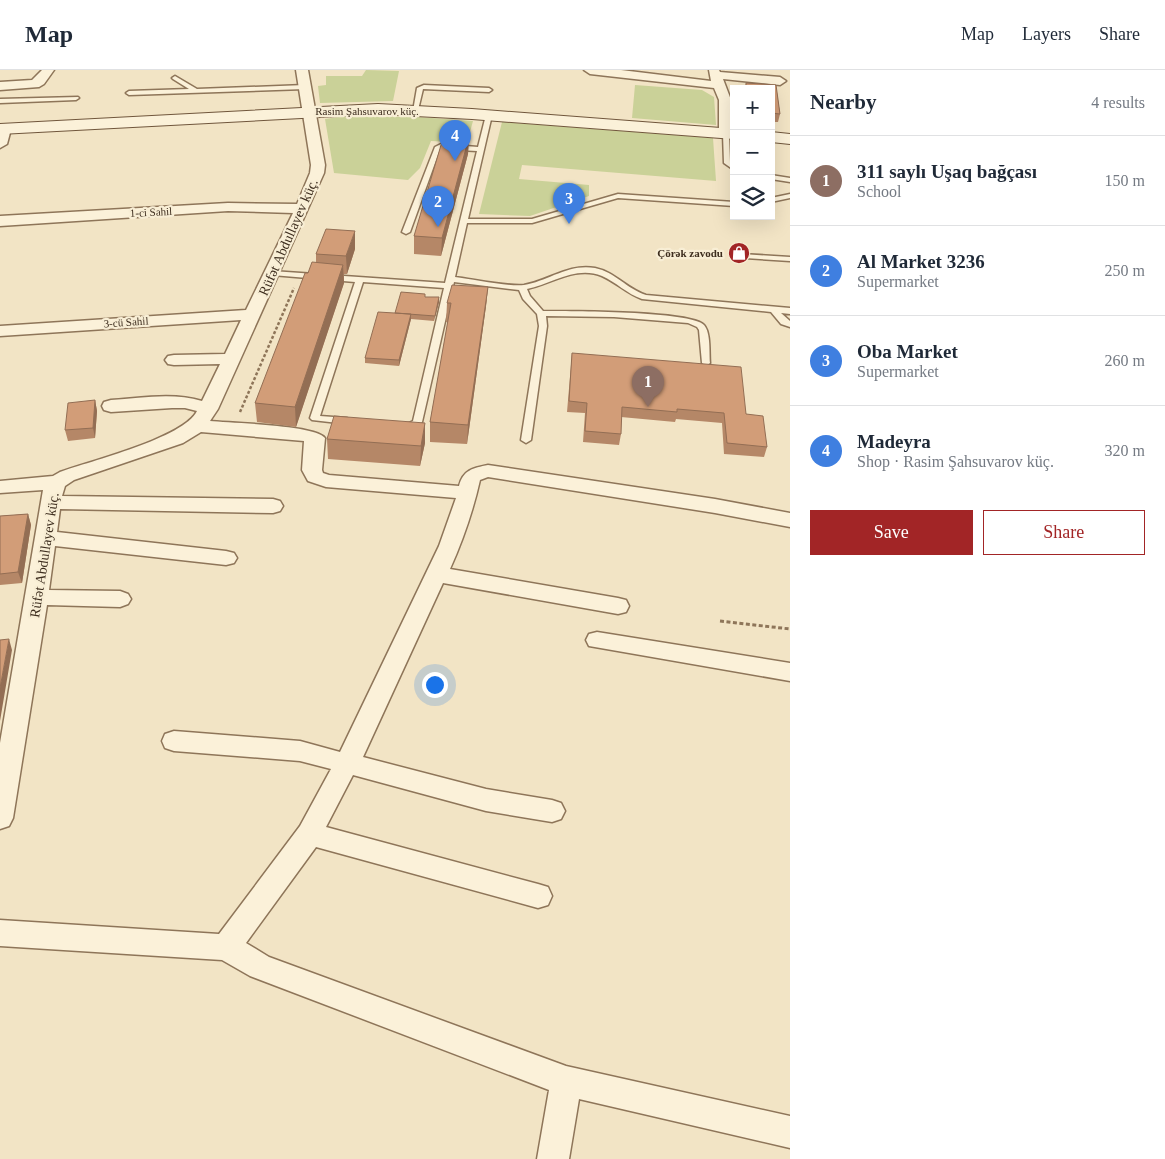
<!DOCTYPE html>
<html lang="en">
<head>
<meta charset="utf-8">
<style>
	body { margin:0; font-family:Georgia,serif; background:#f6f6f7; color:#1f2937 }
	.controls { position:absolute; right:15px; top:15px; display:grid; overflow:hidden; border-radius:0px; box-shadow:0 5px 20px #0002 }
	.controls button { width:45px; height:45px; display:grid; place-items:center; padding:0; border:0; border-bottom:1px solid #e0e1e3; background:#fff; color:#1f2937; font:25px sans-serif }
	.you { position:absolute; left:434px; top:614px; width:18px; height:18px; margin:-12px; border:4px solid #fff; border-radius:50%; background:#1a73e8; box-shadow:0 0 0 8px #1a73e833 }
	.badge { display:grid; place-items:center; width:32px; height:32px; border-radius:50%; background:#a22526; color:#fff; font-size:16px; font-weight:700 }
	.pin { position:absolute; translate:-50% -41px; filter:drop-shadow(0 1px 2px #0008) }
	.pin::after { content:''; position:absolute; top:26px; width:18px; height:15px; background:inherit; clip-path:polygon(0 0,100% 0,50% 100%) }
	.list { margin:0; padding:0; list-style:none }
	h2 { display:flex; justify-content:space-between; align-items:center; height:65px; margin:0; padding:0 20px; font-size:21px }
	h2 small { font-size:16px; font-weight:400; color:#747a83 }
	.list li { display:grid; grid-template-columns:32px 1fr auto; gap:15px; align-items:center; box-sizing:border-box; height:90px; padding:0 20px; border-top:1px solid #e0e1e3 }
	.list b { display:block; font-size:19px; white-space:nowrap }
	.list p { margin:0; font-size:16px; white-space:nowrap; color:#747a83 }
	.list em { font-size:16px; font-style:normal; color:#747a83 }
	.actions { display:flex; gap:10px; padding:15px 20px }
	.actions a { flex:1; padding:11px 0; border:1px solid #a22526; border-radius:0px; text-align:center; font-size:18px; color:#a22526 }
	.actions .main { background:#a22526; color:#fff }
	.icon { flex:none; width:28px; height:28px; fill:none; stroke:currentColor; stroke-width:2; stroke-linecap:round; stroke-linejoin:round }
	.map { position:relative; flex:none; width:790px; height:1089px; overflow:hidden }
	header { display:flex; align-items:center; gap:30px; box-sizing:border-box; height:70px; padding:0 25px; background:#fff; border-bottom:1px solid #e0e1e3 }
	header strong { font-size:24px }
	nav { display:flex; gap:28px; margin-inline-start:auto; font-size:18px }
	main { display:flex }
	aside { flex:1; background:#fff }
	.map>svg:first-child { display:block }
	.green { fill:#cad198 }
	.lines { fill:none; stroke-linecap:round; stroke-linejoin:round }
	.lane-casing { stroke:#8e7559; stroke-width:3 }
	.street-casing { stroke:#8e7559; stroke-width:3 }
	.secondary-casing { stroke:#70563c; stroke-width:2 }
	.path-far1 { stroke:#8e7559; stroke-width:2.5; stroke-dasharray:3 2; stroke-linecap:butt }
	.path { stroke:#8e7559; stroke-width:3; stroke-dasharray:4 2.5; stroke-linecap:butt }
	.lane { fill:#fbf1d9; fill-rule:evenodd }
	.street { fill:#fbf1d9; fill-rule:evenodd }
	.secondary { fill:#fbf1d9; fill-rule:evenodd }
	.wall { fill:#b58767 }
	.shaded-wall { fill:#936e54 }
	.building { fill:#d29d78; stroke:#936e54 }
	.labels { text-anchor:middle; stroke-width:4.5; stroke-linejoin:round; paint-order:stroke }
	.far-street-label { font-size:11px; fill:#3d2d1e; stroke:#f8eed5 }
	.far-poi-label { font-size:11px; font-weight:bold; fill:#3d2d1e; stroke:#f8eed5; text-anchor:end }
	.street-label { font-size:14px; fill:#3d2d1e; stroke:#f8eed5 }
</style>
</head>
<body>
<header>
<strong>Map</strong>
<nav><a>Map</a><a>Layers</a><a>Share</a></nav>
</header>
<main>
<div class="map">
<svg width="790" height="1089" viewBox="0 0 790 1089">
	<rect width="100%" height="100%" fill="#f2e4c5"/>
	<path class="green" d="M366,0l33,1 -6,30 -73,2 -2,-17 8,-1v-9h36z
		M635,15l67,5 12,7 2,28 -84,-7z
		M345,46l73,1 55,4 -6,22 -36,-2 -11,27 -12,12 -74,-7 -9,-54z
		M502,52l211,16 3,43 -194,-16 -3,14 70,6v11l-59,20 -51,-2z"/>
	<g class="lines">
		<g class="lane-casing">
			<path id="lane" d="M175,6l22,13 108,-4 3,2 -3,2 -176,6 -3,-2 3,-2 60,-2 -16,-10 -1,-1z
				M424,15l65,3 3,2 -3,2 -66,-3 -5,21 -5,1 4,-23z
				M78,27l1,1 -3,2 -76,3v-4z
				M489,43l3,2 -24,104h64l86,-25 116,8v4l-116,-8 -86,25h-65l-12,54c17,2 54,10 69,8 24,-4 45,-22 71,-17 20,4 32,21 51,27l144,13v6l-9,-1 9,8v6l-9,-3 -10,-12 -129,-13c-15,-5 -26,-17 -40,-23 -26,-11 -51,8 -75,13l3,7 13,15c24,0 149,0 161,14 7,8 5,28 6,38l-4,3 -4,-3 -3,-33 -2,-3 -9,-4 -74,-6 -68,-1 1,10 -16,114 -5,3 -5,-3 18,-114 -2,-12 -14,-15 -4,-9 -65,-8 -32,140c-6,7 -14,9 -22,7v-4l9,-2 4,-2 31,-133 -81,-6 -43,134 27,2 5,3 -5,3 -35,-4 -2,-2 45,-136 -83,-7 -4,-2 4,-2 173,12 32,-132 -37,-2 -30,83 -4,2 -4,-2 33,-85 6,-3 37,3 8,-32z
				M726,62l3,2 1,28 4,3v5l-10,-7 -1,-29z
				M771,105l19,3v4l-19,-3z
				M790,124v4l-19,4v-4z
				M742,184l48,3v4l-45,-3 -4,-2z"/>
		</g>
		<g class="street-casing">
			<path id="street" d="M42,0h12l-10,14 -5,3 -39,3v-8l32,-2z
				M296,0h12l17,95 -1,8 -106,236 -8,12c20,2 106,4 115,17l-3,32 1,3 6,2 130,11c4,-16 14,-18 29,-21l227,34 75,14v14l-75,-14 -227,-36 -8,3c-7,31 -17,60 -30,89l168,29 8,2 3,6 -3,6 -8,2 -175,-31 -80,174 123,32 66,11 9,3 4,8 -4,8 -9,3 -66,-11 -133,-36 -27,52 212,57 10,3 4,9 -4,9 -10,3 -222,-61 -70,96 23,14 297,109 224,50v32l-211,-49 -10,60h-32l12,-69 -299,-114 -28,-16 -222,-14v-26l219,14 81,-108 31,-57 -31,-8 -126,-10 -9,-3 -3,-7 3,-7 9,-3 126,10 40,11 99,-206 17,-48 -130,-11 -18,-6 -6,-11 2,-29 -103,-9 -18,11 -109,37 -9,6 -3,10 211,3 7,2 3,5 -3,5 -7,2 -213,-4 -3,23 169,19 8,2 3,5 -3,5 -8,2 -171,-19 -6,44 71,1 8,3 3,5 -3,5 -8,3 -73,-2 -34,213 -4,8 -9,3v-86l43,-253 -43,3v-12l53,-5 7,-4c30,-11 124,-34 137,-61l-12,-3h-13l-61,4 -7,-2 -2,-4 2,-4 7,-2c30,-2 62,-8 91,1l18,-37 -46,1 -6,-1 -3,-4 3,-4 6,-1 51,-1 16,-34 -241,16v-10l246,-16 47,-97 -65,-2 -228,15v-10l228,-13 69,1 13,-31 1,-8z
				M584,0h37l90,11 -2,-11h10l1,2 60,5 6,4 -6,4 -57,-6 8,21 2,34 -7,4 -7,-4v-34l-5,-12 -124,-14z
				M4,55l7,4 -4,15 -7,4v-22z
				M597,562l193,31v18l-201,-35 -3,-6 3,-6z"/>
		</g>
		<g class="secondary-casing">
			<path id="secondary" d="M378,34l94,5 262,20v10l-262,-20 -94,-5 -378,20v-10z
				M771,62l19,2v10l-19,-2z"/>
		</g>
		<path class="path-far1" d="M240,342l54,-124"/>
		<path class="path" d="M720,551l70,8"/>
		<use href="#lane" class="lane"/>
		<use href="#street" class="street"/>
		<use href="#secondary" class="secondary"/>
	</g>
	<path class="wall" d="M746,13l30,2 4,29 -2,8h-7v-33h-26z
		M469,67l-1,17 -27,102 -27,-2v-18z
		M355,179l-8,25h-3v9l-48,144 -39,-5 -2,-19 61,-141v-8z
		M488,217l-2,19 -19,138 -37,-2v-20l18,-100h-2l1,-19z
		M425,227h14v5l-5,19 -23,-2 -12,47 -34,-3v-5l30,-45z
		M572,283l174,61 21,33 -3,10 -40,-3 -2,-31 -46,-4 -1,3 -54,-5v17l-2,11 -36,-3 2,-29 -18,-1z
		M95,330l2,11 -2,27 -27,3 -3,-11z
		M425,353v20l-5,23 -92,-7 -1,-20z
		M28,444l3,11 -9,58 -22,2v-69z"/>
	<path class="shaded-wall" d="M469,67l-1,17 -27,102 1,-18z
		M355,161v18l-8,25 -1,-18z
		M343,195l1,18 -48,144 -1,-20z
		M488,217l-2,19 -19,138 1,-19z
		M439,227v5l-5,19 1,-5z
		M411,244v5l-12,47v-6z
		M95,330l2,11 -2,27 -2,-10z
		M425,353v20l-5,23 1,-20z
		M28,444l3,11 -9,58 -4,-11z
		M9,569l3,11 -12,71v-33z"/>
	<path class="building" d="M746,13l30,2 4,29 -9,-1v-24h-25z
		M444,65l25,2 -27,101 -28,-2z
		M326,159l29,2 -9,25 -30,-2z
		M312,192l31,3 -48,142 -40,-4 50,-130h3z
		M452,215l36,2 -20,138 -38,-3 21,-119h-4z
		M401,222l24,2v3h14l-4,19 -40,-3z
		M378,242l33,2 -12,46 -34,-2z
		M572,283l169,14 5,47 17,2 4,31 -40,-4 -3,-30 -47,-4v3l-55,-5 -1,27 -36,-3 2,-28 -18,-2z
		M95,330l-2,28 -28,2 3,-27z
		M334,346l91,7 -4,23 -94,-7z
		M28,444l-10,58 -18,2v-58z
		M9,569l-9,49v-48z"/>
	<defs>
		<g id="shop-disc" transform="scale(1.125)"><circle r="9.5" fill="#a22526" stroke="#f8eed5"/><path d="M-5-2.5h2.3a2.7 3.5 0 0 1 5.4 0H5L5.5 6h-11ZM-1.5-2.5h3a1.5 2.3 0 0 0-3 0Z" fill="#fff"/></g>
	</defs>
	<g fill-rule="evenodd">
		<use href="#shop-disc" x="739" y="183"/>
	</g>
	<g class="labels">
		<g class="far-street-label">
			<text x="367" y="45">Rasim Şahsuvarov küç.</text>
			<text transform="translate(151 142) rotate(-3)" y="4">1-ci Sahil</text>
			<text transform="translate(126 252) rotate(-4)" y="4">3-cü Sahil</text>
		</g>
		<g class="far-poi-label">
			<text x="723" y="187">Çörək zavodu</text>
		</g>
		<g class="street-label">
			<text transform="translate(288 167) rotate(-66)" y="5">Rüfət Abdullayev küç.</text>
			<text transform="translate(44 485) rotate(-81)" y="5">Rüfət Abdullayev küç.</text>
		</g>
	</g>
</svg>
<div class="controls">
<button>+</button>
<button>−</button>
<button><svg class="icon" aria-label="layers" viewBox="0 0 24 24"><path d="M12 4l9 5-9 5-9-5zM3 14l9 5 9-5"/></svg></button>
</div>
<div class="you"></div>
<div class="pin badge" style="left:648px;top:337px;background:#8d6e63">1</div>
<div class="pin badge" style="left:438px;top:157px;background:#3f7fe0">2</div>
<div class="pin badge" style="left:569px;top:154px;background:#3f7fe0">3</div>
<div class="pin badge" style="left:455px;top:91px;background:#3f7fe0">4</div>
</div>
<aside>
<h2>Nearby<small>4 results</small></h2>
<ul class="list">
<li><span class="badge" style="background:#8d6e63">1</span><div><b>311 saylı Uşaq bağçası</b><p>School</p></div><em>150 m</em></li>
<li><span class="badge" style="background:#3f7fe0">2</span><div><b>Al Market 3236</b><p>Supermarket</p></div><em>250 m</em></li>
<li><span class="badge" style="background:#3f7fe0">3</span><div><b>Oba Market</b><p>Supermarket</p></div><em>260 m</em></li>
<li><span class="badge" style="background:#3f7fe0">4</span><div><b>Madeyra</b><p>Shop · Rasim Şahsuvarov küç.</p></div><em>320 m</em></li>
</ul>
<div class="actions"><a class="main">Save</a><a>Share</a></div>
</aside>
</main>
</body>
</html>
